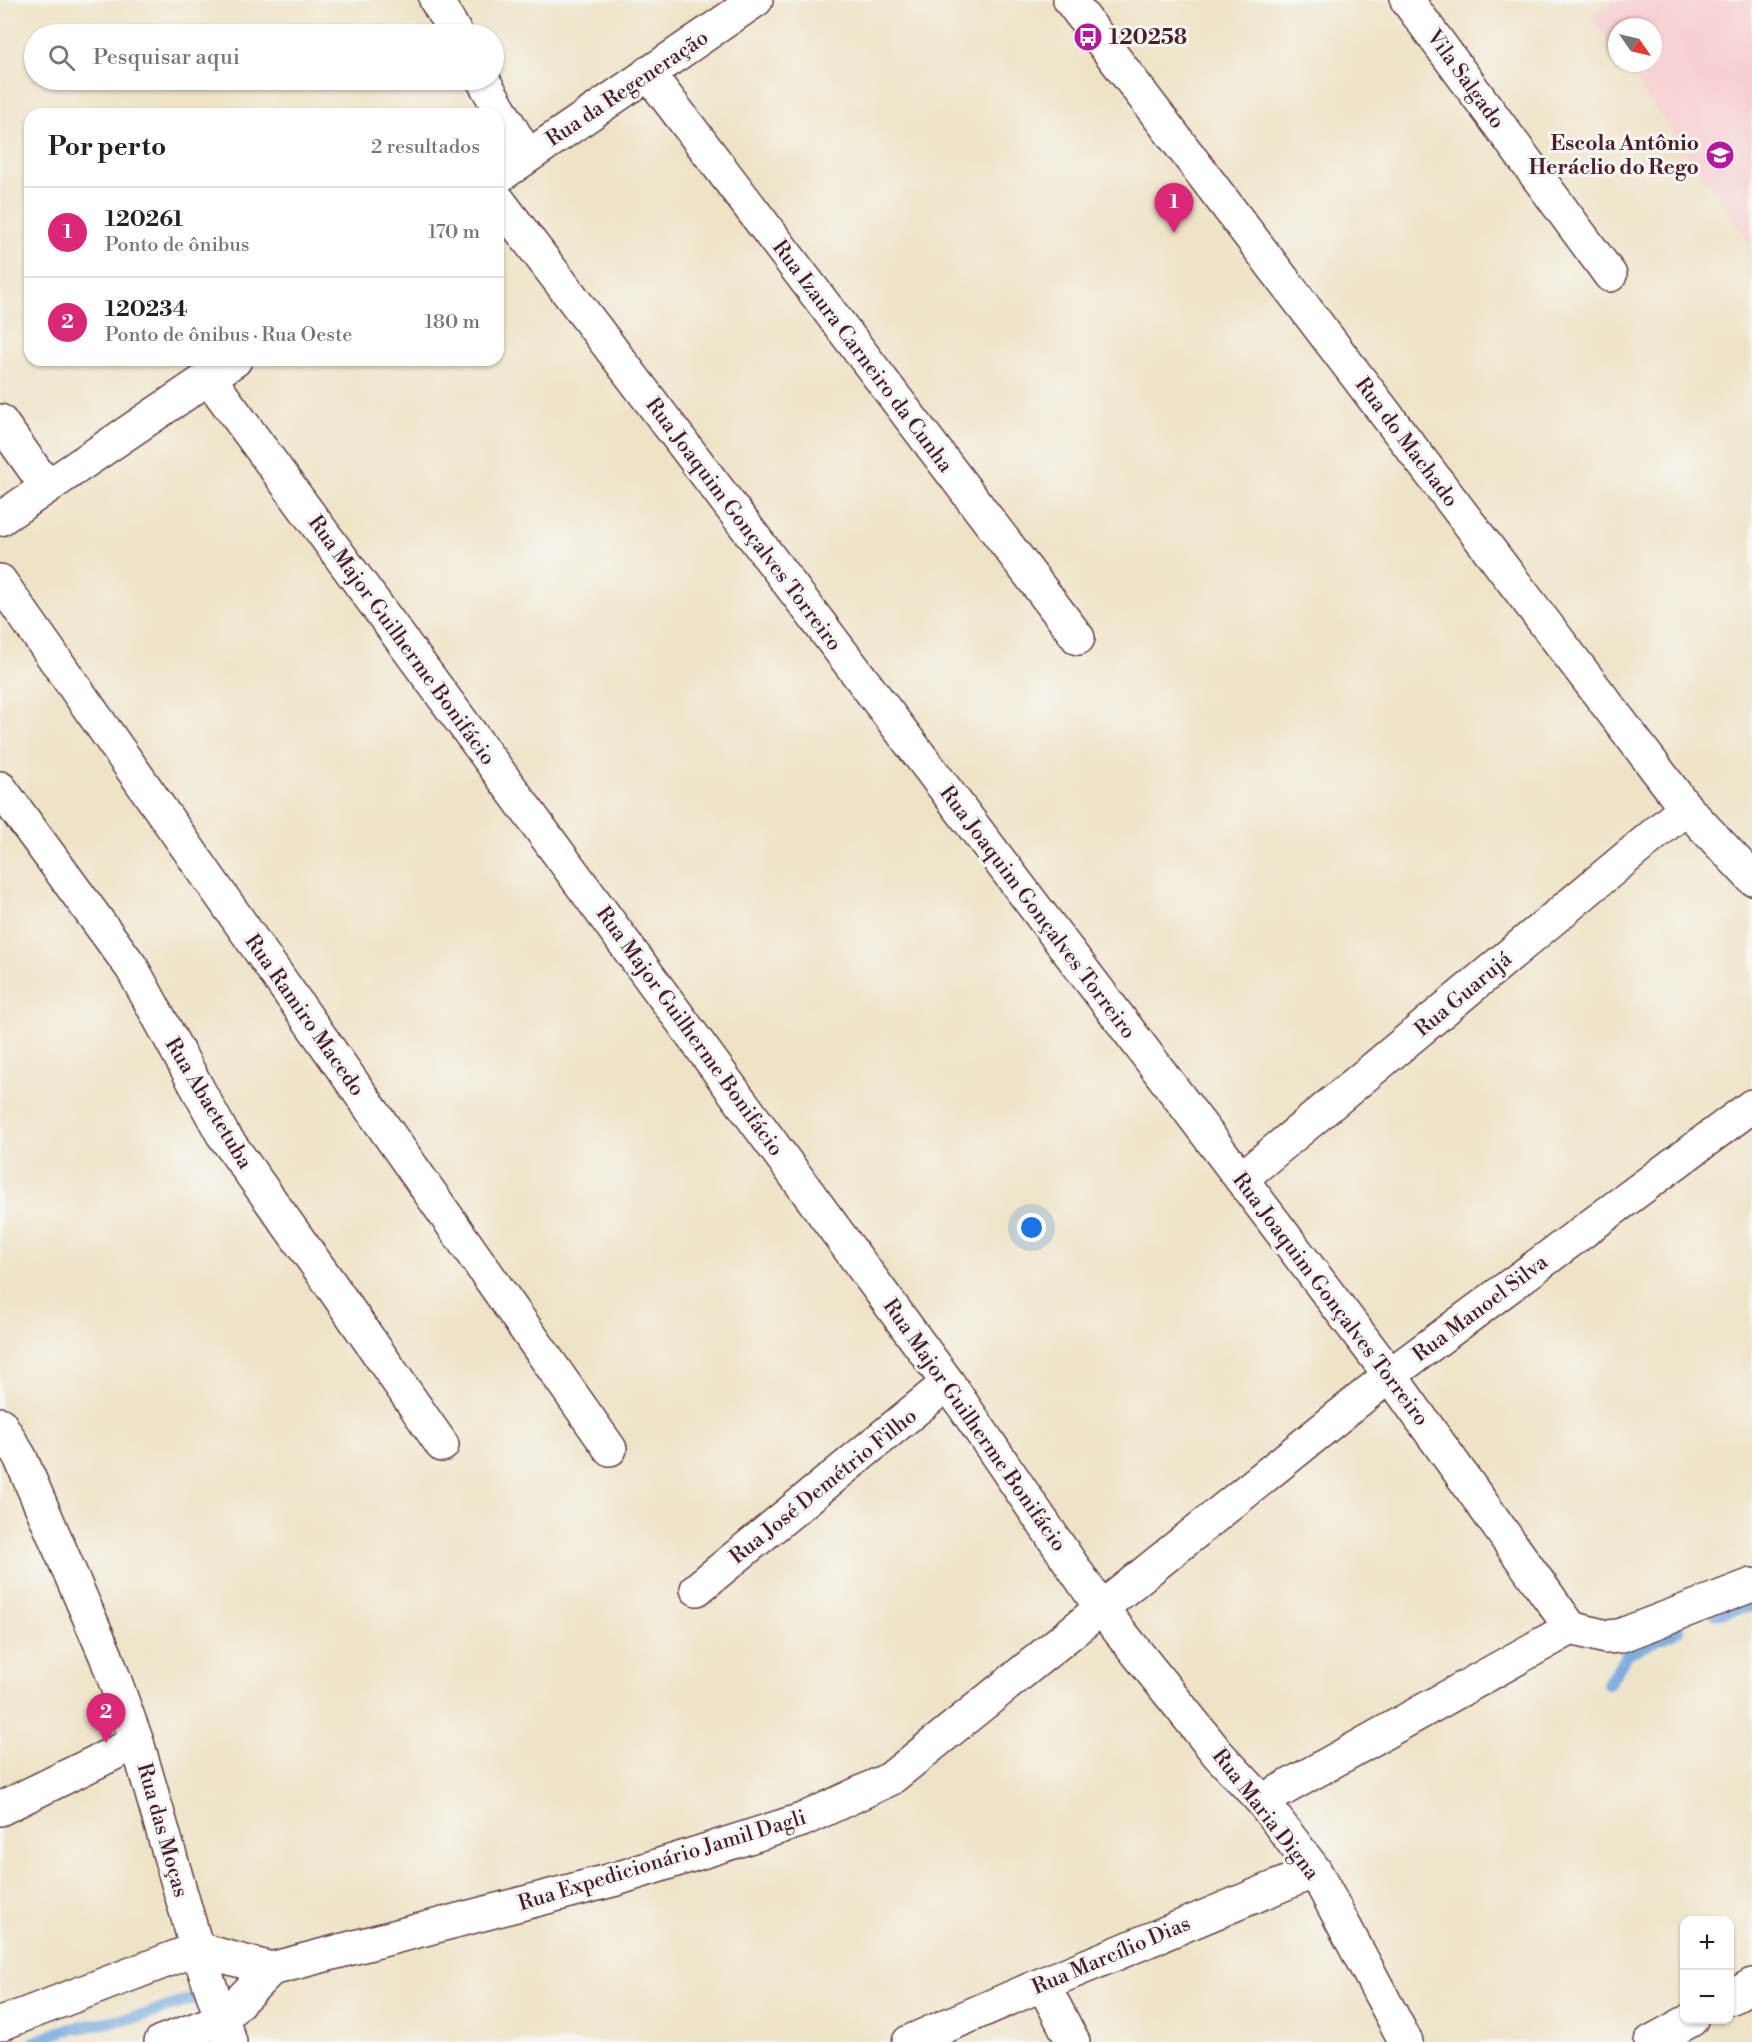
<!DOCTYPE html>
<html lang="pt">
<head>
<meta charset="utf-8">
<style>
	body { margin:0; font-family:"Libre Bodoni",serif; background:#f6f6f6; color:#222 }
	.controls { position:absolute; right:18px; bottom:18px; display:grid; overflow:hidden; border-radius:12px; box-shadow:0 2px 4px #0004 }
	.controls button { width:54px; height:54px; display:grid; place-items:center; padding:0; border:0; border-bottom:2px solid #e0e0e0; background:#fff; color:#222; font:30px sans-serif }
	.compass { position:absolute; left:1608px; top:18px; width:54px; height:54px; border-radius:50%; background:#fff; box-shadow:0 2px 4px #0004; rotate:124deg }
	.you { position:absolute; left:1032px; top:1228px; width:21px; height:21px; margin:-15px; border:4px solid #fff; border-radius:50%; background:#1a73e8; box-shadow:0 0 0 9px #1a73e833 }
	.badge { display:grid; place-items:center; width:39px; height:39px; border-radius:50%; background:#db2777; color:#fff; font-size:20px; font-weight:700 }
	.pin { position:absolute; translate:-50% -50px; filter:drop-shadow(0 2px 3px #0008) }
	.pin::after { content:''; position:absolute; top:32px; width:21px; height:18px; background:inherit; clip-path:polygon(0 0,100% 0,50% 100%) }
	.list { margin:0; padding:0; list-style:none }
	h2 { display:flex; justify-content:space-between; align-items:center; height:78px; margin:0; padding:0 24px; font-size:26px }
	h2 small { font-size:20px; font-weight:400; color:#767676 }
	.list li { display:grid; grid-template-columns:39px 1fr auto; gap:18px; align-items:center; box-sizing:border-box; height:90px; padding:0 24px; border-top:2px solid #e0e0e0 }
	.list b { display:block; font-size:22px; white-space:nowrap }
	.list p { margin:0; font-size:20px; white-space:nowrap; color:#767676 }
	.list em { font-size:20px; font-style:normal; color:#767676 }
	.icon { flex:none; width:33px; height:33px; fill:none; stroke:currentColor; stroke-width:2; stroke-linecap:round; stroke-linejoin:round }
	.map { position:relative; flex:none; width:1752px; height:2042px; overflow:hidden }
	.search { position:absolute; background:#fff; box-shadow:0 2px 4px #0004; left:24px; top:24px; width:480px; height:66px; display:flex; align-items:center; gap:15px; box-sizing:border-box; padding:0 21px; border-radius:33px; color:#767676; font-size:22px }
	.panel { position:absolute; background:#fff; box-shadow:0 2px 4px #0004; left:24px; top:108px; width:480px; height:258px; border-radius:18px }
	.map>svg:first-child { display:block }
	.built { fill:#f7cfd1 }
	.lines { fill:none; stroke-linecap:round; stroke-linejoin:round }
	.stream { stroke:#6da3db; stroke-width:12 }
	.minor-casing { stroke:#633c42; stroke-width:36 }
	.major-casing { stroke:#633c42; stroke-width:36 }
	.minor { stroke:#fff; stroke-width:33 }
	.major { stroke:#fff; stroke-width:33 }
	.labels { text-anchor:middle; stroke-width:6; stroke-linejoin:round; paint-order:stroke }
	.poi-label { font-size:21px; font-weight:bold; fill:#4a1f2b; stroke:#f6f6f2; text-anchor:start }
	.street-label { font-size:21px; fill:#4a1f2b; stroke:#f6f6f2 }
</style>
</head>
<body>
<div class="map">
<svg width="1752" height="2042" viewBox="0 0 1752 2042">
	<rect width="100%" height="100%" fill="#f6f6f2"/>
	<filter id="ink" filterUnits="userSpaceOnUse"><feTurbulence type="fractalNoise" baseFrequency=".0167" numOctaves="2"/><feDisplacementMap in="SourceGraphic" scale="12" xChannelSelector="R" yChannelSelector="G"/><feConvolveMatrix kernelMatrix="1 2 1 2 8 2 1 2 1" color-interpolation-filters="sRGB"/></filter>
	<filter id="wash" filterUnits="userSpaceOnUse"><feTurbulence type="fractalNoise" baseFrequency=".008" numOctaves="4" result="noise"/><feDisplacementMap in="SourceGraphic" scale="24" xChannelSelector="R" yChannelSelector="G"/><feGaussianBlur stdDeviation="1.35" result="paint"/><feColorMatrix in="noise" values="0 0 0 0 0 0 0 0 0 0 0 0 0 0 0 0 0 1.4 0 .05"/><feComposite in="paint" operator="in"/></filter>
	<g filter="url(#wash)">
		<rect width="100%" height="100%" fill="#eee3c6"/>
		<path class="built" d="M1614,0h138v246l-129,-183h30v-36h-36v28l-27,-39z"/>
		<g class="lines">
			<path class="stream" d="M1716,1614l36,-8
				M1608,1684l20,-31 50,-23
				M35,2042l30,-12 76,-14 58,-19"/>
		</g>
	</g>
	<g filter="url(#ink)">
		<g class="lines">
			<g class="minor-casing">
				<path id="minor" d="M436,0l20,34
					M1070,0l616,808 66,70
					M1407,0l203,275
					M648,73l430,565
					M483,80l44,76
					M498,200l892,1175 181,253
					M209,378l739,1005 153,225 117,146 44,47 53,70 91,171
					M0,421l47,66
					M0,581l610,868
					M0,788l132,180 90,165 107,149 113,163
					M1241,1179l445,-371
					M0,1424l20,33 86,199 31,86 60,207 33,93
					M697,1589l251,-206
					M1571,1628l35,9 13,-1 133,-51
					M1262,1801l309,-173
					M0,1809l137,-67
					M197,1949l74,20 345,-90 186,-59 88,-41 500,-404 362,-269
					M1043,1984l30,58
					M1730,1998l22,-13
					M0,2024l197,-75
					M161,2042l60,-22 50,-51
					M909,2042l134,-58 272,-113
					M1651,2042l40,-22"/>
			</g>
			<g class="major-casing">
				<path id="major" d="M498,177l258,-177
					M0,519l235,-159"/>
			</g>
			<use href="#minor" class="minor"/>
			<use href="#major" class="major"/>
		</g>
	</g>
	<defs>
		<g id="bus-disc" transform="scale(1.5)"><circle r="9.5" fill="#b5179e" stroke="#f6f6f2"/><path d="M-5-6H5V4H4V6H2V4H-2V6H-4V4H-5ZM-3.5-4V0h7V-4ZM-3.5 1.2v1.5H-2V1.2ZM2 1.2v1.5H3.5V1.2Z" fill="#fff"/></g>
		<g id="school-disc" transform="scale(1.5)"><circle r="9.5" fill="#b5179e" stroke="#f6f6f2"/><path d="M0-5L7-2L0 1L-7-2ZM-4 1L0 2.5L4 1V4Q0 6-4 4Z" fill="#fff"/></g>
	</defs>
	<g fill-rule="evenodd">
		<use href="#bus-disc" x="1088" y="37"/>
		<use href="#school-disc" x="1720" y="155"/>
	</g>
	<g class="labels">
		<g class="poi-label">
			<text x="1109" y="44">120258</text>
			<text x="1699" y="150" text-anchor="end">Escola Antônio<tspan x="1699" dy="24">Heráclio do Rego</tspan></text>
		</g>
		<g class="street-label">
			<text transform="translate(1466 79) rotate(54)" y="7">Vila Salgado</text>
			<text transform="translate(627 88) rotate(-34)" y="7">Rua da Regeneração</text>
			<text transform="translate(863 356) rotate(53)" y="7">Rua Izaura Carneiro da Cunha</text>
			<text transform="translate(1407 442) rotate(53)" y="7">Rua do Machado</text>
			<text transform="translate(744 524) rotate(53)" y="7">Rua Joaquim Gonçalves Torreiro</text>
			<text transform="translate(402 640) rotate(54)" y="7">Rua Major Guilherme Bonifácio</text>
			<text transform="translate(1038 912) rotate(53)" y="7">Rua Joaquim Gonçalves Torreiro</text>
			<text transform="translate(1463 994) rotate(-40)" y="7">Rua Guarujá</text>
			<text transform="translate(305 1015) rotate(55)" y="7">Rua Ramiro Macedo</text>
			<text transform="translate(690 1031) rotate(54)" y="7">Rua Major Guilherme Bonifácio</text>
			<text transform="translate(209 1103) rotate(59)" y="7">Rua Abaetetuba</text>
			<text transform="translate(1331 1299) rotate(53)" y="7">Rua Joaquim Gonçalves Torreiro</text>
			<text transform="translate(1480 1308) rotate(-37)" y="7">Rua Manoel Silva</text>
			<text transform="translate(975 1425) rotate(55)" y="7">Rua Major Guilherme Bonifácio</text>
			<text transform="translate(823 1486) rotate(-39)" y="7">Rua José Demétrio Filho</text>
			<text transform="translate(1266 1814) rotate(52)" y="7">Rua Maria Digna</text>
			<text transform="translate(163 1830) rotate(74)" y="7">Rua das Moças</text>
			<text transform="translate(662 1860) rotate(-17)" y="7">Rua Expedicionário Jamil Dagli</text>
			<text transform="translate(1111 1955) rotate(-23)" y="7">Rua Marcílio Dias</text>
		</g>
	</g>
</svg>
<div class="controls">
<button>+</button>
<button>−</button>
</div>
<svg class="compass" viewBox="-18 -18 36 36"><path d="M0-13l5 13h-10z" fill="#e53935"/><path d="M0 13l5-13h-10z" fill="#767676"/></svg>
<div class="you"></div>
<div class="pin badge" style="left:1174px;top:233px">1</div>
<div class="pin badge" style="left:106px;top:1743px">2</div>
<div class="search"><svg class="icon" aria-label="search" viewBox="0 0 24 24"><circle cx="10" cy="10" r="6"/><path d="M15 15l6 6"/></svg>Pesquisar aqui</div>
<section class="panel">
<h2>Por perto<small>2 resultados</small></h2>
<ul class="list">
<li><span class="badge">1</span><div><b>120261</b><p>Ponto de ônibus</p></div><em>170 m</em></li>
<li><span class="badge">2</span><div><b>120234</b><p>Ponto de ônibus · Rua Oeste</p></div><em>180 m</em></li>
</ul>
</section>
</div>
</body>
</html>
